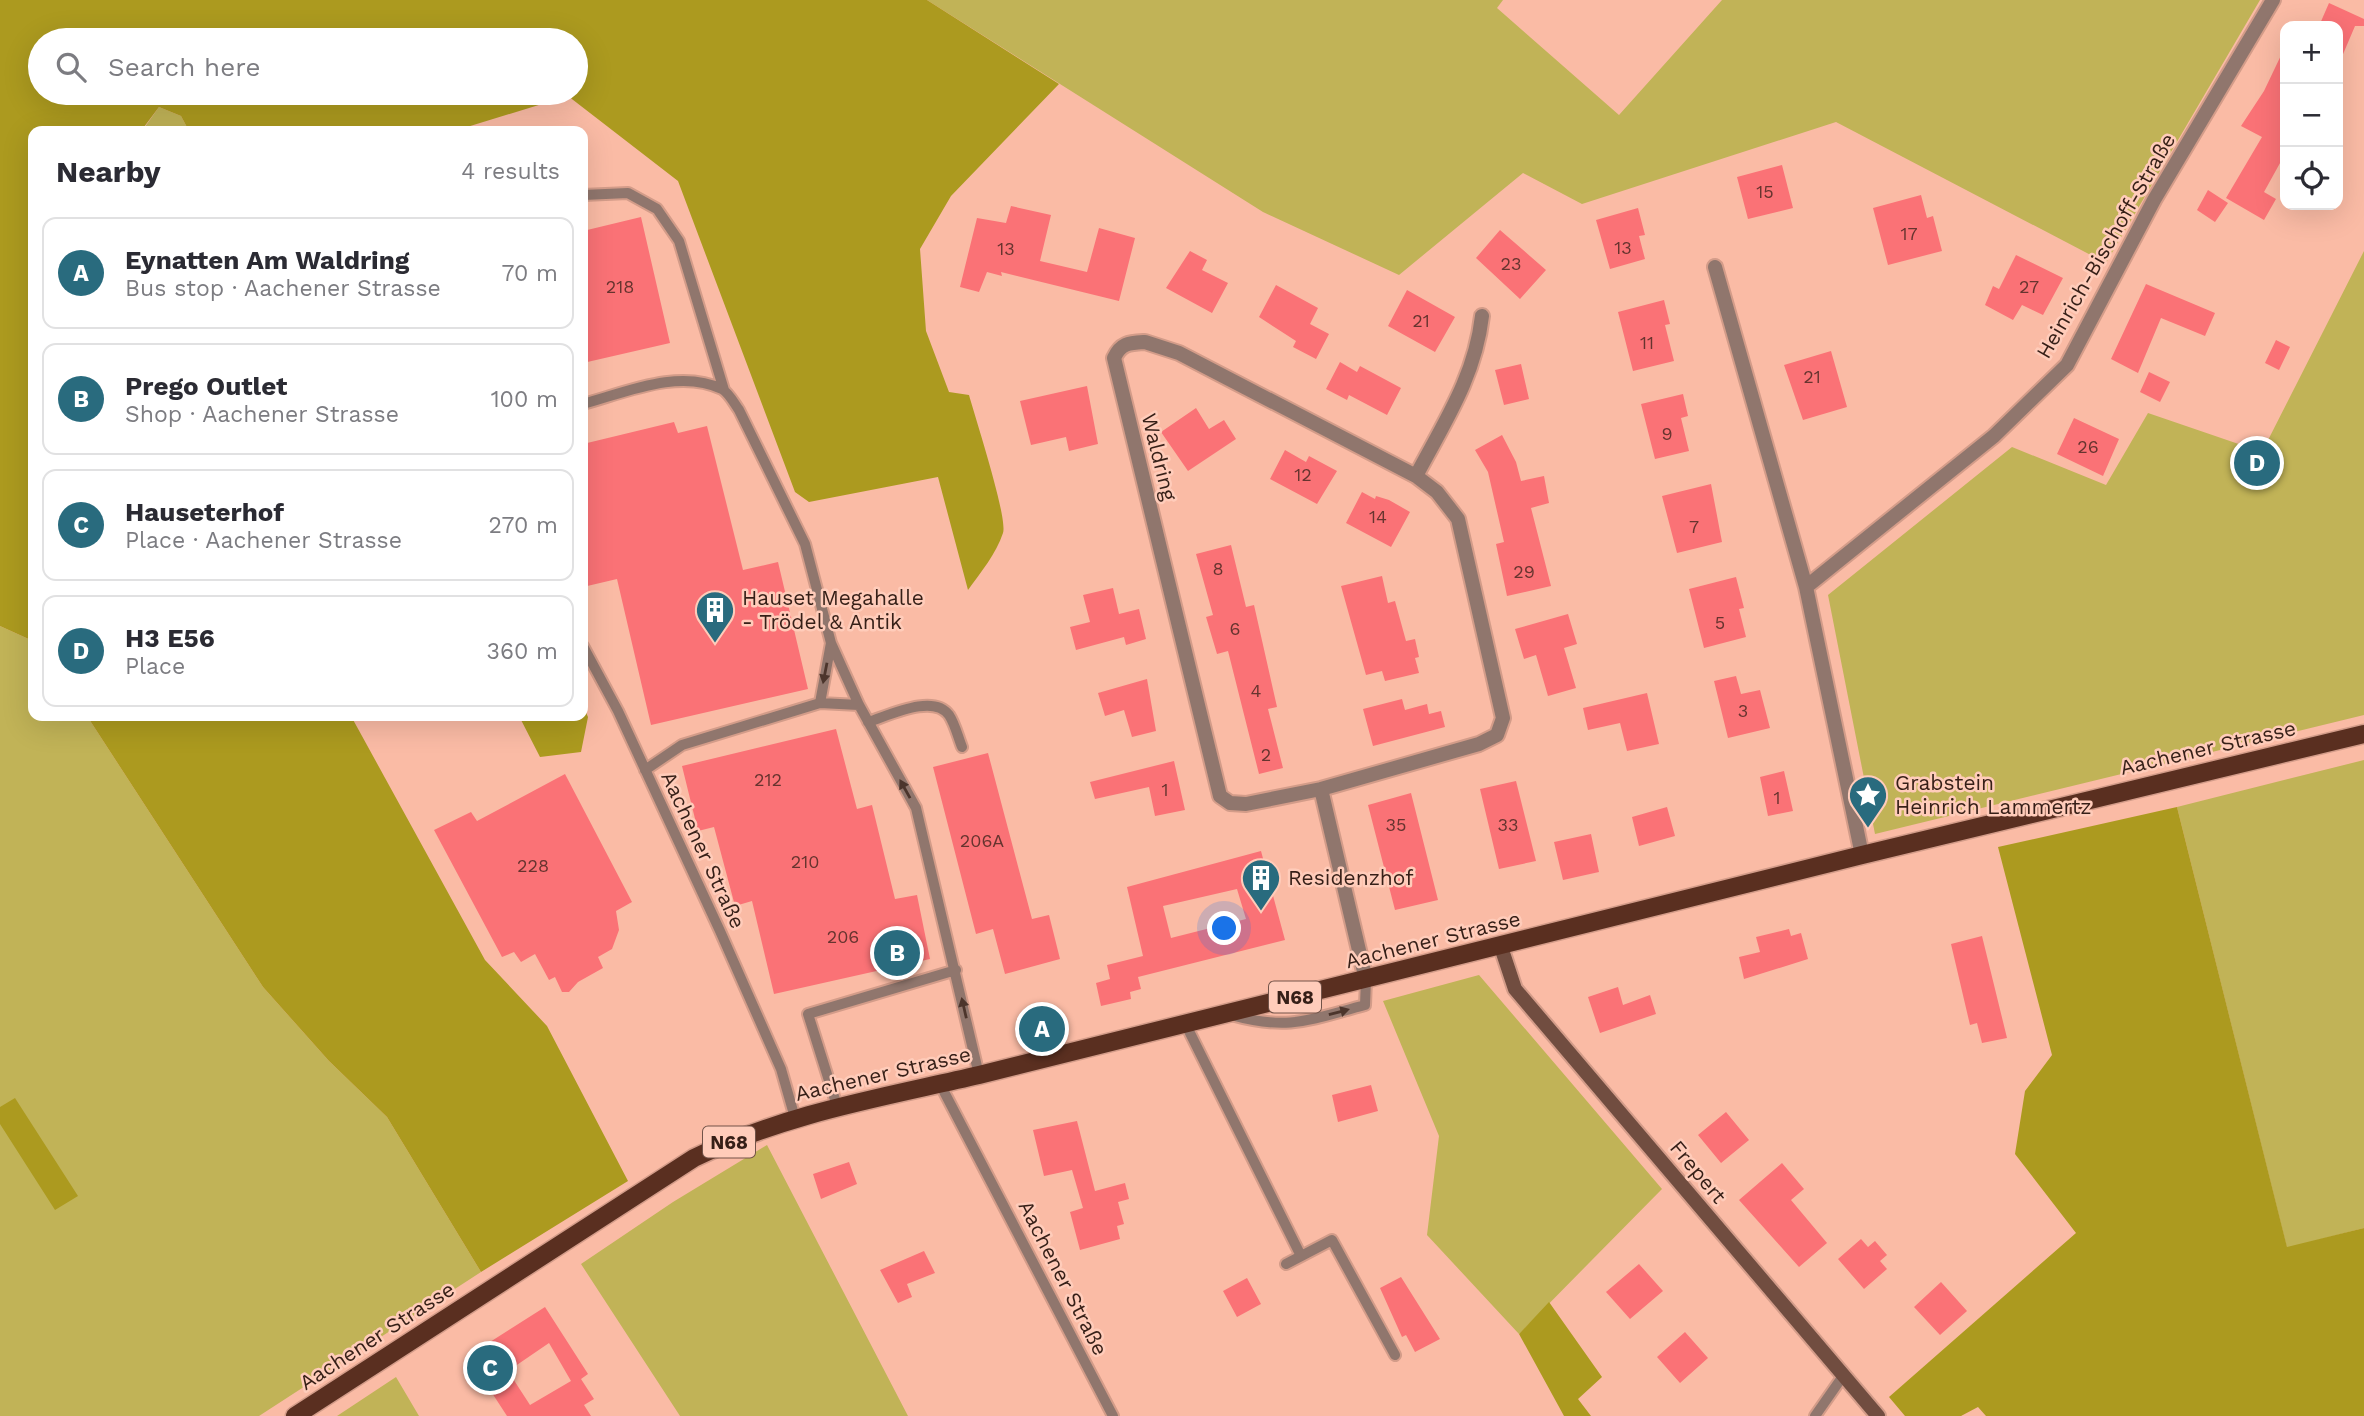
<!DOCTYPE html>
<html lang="en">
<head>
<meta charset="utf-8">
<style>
	body { margin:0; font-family:"Work Sans",sans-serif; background:#f2f2f3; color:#2b2b33 }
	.controls { position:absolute; right:21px; top:21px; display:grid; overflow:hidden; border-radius:14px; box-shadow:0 7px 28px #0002 }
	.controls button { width:63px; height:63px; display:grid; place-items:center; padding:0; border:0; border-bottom:2px solid #e1e1e2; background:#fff; color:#2b2b33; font:35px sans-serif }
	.you { position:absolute; left:1225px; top:929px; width:24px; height:24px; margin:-18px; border:5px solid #fff; border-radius:50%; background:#1a73e8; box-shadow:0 0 0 10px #1a73e833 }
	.badge { display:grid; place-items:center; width:46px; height:46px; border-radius:50%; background:#296b7e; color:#fff; font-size:23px; font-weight:700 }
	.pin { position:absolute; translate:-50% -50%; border:4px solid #fff; box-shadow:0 2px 7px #0006 }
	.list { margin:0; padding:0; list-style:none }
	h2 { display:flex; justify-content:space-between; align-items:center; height:91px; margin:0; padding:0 28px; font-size:30px }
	h2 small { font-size:23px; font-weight:400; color:#7c7c81 }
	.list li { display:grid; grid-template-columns:46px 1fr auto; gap:21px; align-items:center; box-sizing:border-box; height:112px; margin:0 14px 14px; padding:0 14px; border:2px solid #e1e1e2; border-radius:14px }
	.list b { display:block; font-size:26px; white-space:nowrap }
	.list p { margin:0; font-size:23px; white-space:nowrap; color:#7c7c81 }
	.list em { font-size:23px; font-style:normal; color:#7c7c81 }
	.icon { flex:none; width:38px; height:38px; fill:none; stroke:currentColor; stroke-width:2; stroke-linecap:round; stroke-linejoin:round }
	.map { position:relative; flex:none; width:2364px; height:1416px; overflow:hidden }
	.search { position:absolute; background:#fff; box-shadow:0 7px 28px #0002; left:28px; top:28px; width:560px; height:77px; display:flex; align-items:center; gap:18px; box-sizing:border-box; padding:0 24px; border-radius:38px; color:#7c7c81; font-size:26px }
	.panel { position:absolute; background:#fff; box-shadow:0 7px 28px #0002; left:28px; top:126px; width:560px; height:595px; border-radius:14px }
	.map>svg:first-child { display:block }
	.green { fill:#c1b357 }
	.forest { fill:#ac9a1f; fill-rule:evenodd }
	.building { fill:#fa7276; fill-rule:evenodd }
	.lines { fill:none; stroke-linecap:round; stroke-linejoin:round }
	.lane-casing { stroke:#d39c89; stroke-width:14 }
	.street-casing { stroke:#d39c89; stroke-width:18 }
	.secondary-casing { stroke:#d39c89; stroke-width:18 }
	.primary-casing { stroke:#d39c89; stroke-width:21 }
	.lane { stroke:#90766d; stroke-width:10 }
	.street { stroke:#90766d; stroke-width:14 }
	.secondary { stroke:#714d40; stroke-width:14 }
	.primary { stroke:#5a2f20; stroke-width:18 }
	.oneway { fill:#4c352c }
	.labels { text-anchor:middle; stroke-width:5; stroke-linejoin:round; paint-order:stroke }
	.number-label { font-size:18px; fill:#67342f }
	.shield { fill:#ffccba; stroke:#725348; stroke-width:2 }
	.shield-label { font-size:19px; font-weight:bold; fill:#361f17 }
	.street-label { font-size:21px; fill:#361f17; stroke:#ffccba }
	.poi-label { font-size:21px; fill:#361f17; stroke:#ffccba; text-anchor:start }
</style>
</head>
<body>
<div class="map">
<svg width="2364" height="1416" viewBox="0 0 2364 1416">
	<rect width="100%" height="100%" fill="#fabba5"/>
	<path class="green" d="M927,0h576l-6,8 122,107 103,-115h538l-154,263 -270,-141 -254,82 -59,-31 -124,102 -136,-63z
		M159,107l22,9 8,15h-47z
		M2364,251v464l-489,119 -47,-239 184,-148 94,38 42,-72 114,39z
		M0,626l33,15v75h54l176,271 66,74 58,56 94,155 -222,144h-259z
		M2364,760v468l-77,20 -110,-441z
		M1479,975l183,214 -143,145 -92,-99 12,-99 -56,-135z
		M767,1145l141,271h-228l-99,-152 92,-62z
		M396,1377l23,39h-82z"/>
	<path class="forest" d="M0,0h927l132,84 -108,112 -31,53 6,82 23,61 20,3c6,22 39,123 34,138 -7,21 -22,39 -35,57l-30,-113 -129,25 -14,-10 -117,-311 -110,-85 -114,35h-265l-8,-15 -22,-9 -18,24h-108v510l-33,-15zM576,40v53h-536v-53z
		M583,706l5,11 -7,35 -41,5 -21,-41h64z
		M87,716h264l134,244 62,66 81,155 -147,91 -94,-155 -58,-56 -66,-74z
		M2177,807l110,440 77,-19v188h-378l-8,-9 -17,9h-56l-16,-19 187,-164 -61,-79 10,-63 27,-36 -54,-208z
		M15,1098l63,98 -23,14 -55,-86v-17z
		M1549,1302l53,75 -24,22 13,17h-27l-45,-82z"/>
	<path class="building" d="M2329,3l35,16v7h-9l-17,40v-40h-19z
		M2285,47v107l-21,38 12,7 -12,21 -38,-22 36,-61 -21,-11 23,-35z
		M1782,165l11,43 -45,11 -11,-42z
		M2208,190l20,13 -13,19 -18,-12z
		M1921,195l6,23 6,-2 9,35 -54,14 -15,-57z
		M1011,206l40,9 -11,46 47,11 12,-44 36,10 -16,63 -118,-29 1,4 -15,-4 -8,20 -19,-5 17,-69 29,5z
		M1638,208l7,27 -6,1 6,23 -35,10 -14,-49z
		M641,217l29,126 -87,20v-132z
		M1500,230l46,40 -26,29 -44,-41z
		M1190,251l17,9 -5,10 26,13 -16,30 -46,-25z
		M2016,255l47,23 -20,37 -21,-10 -9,15 -28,-15 8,-19 6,3z
		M2146,284l69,29 -10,23 -44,-18 -23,55 -27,-14z
		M1276,285l42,23 -8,16 19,10 -13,25 -23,-12 3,-6 -37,-24z
		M1407,290l48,27 -20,35 -47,-26z
		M1664,300l6,24 -5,1 9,36 -41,10 -15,-59z
		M2276,340l14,7 -11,23 -14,-7z
		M1831,351l16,56 -44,13 -19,-55z
		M1340,362l17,10 3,-6 41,22 -14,27 -38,-20 -2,5 -21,-11z
		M1521,364l8,35 -25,6 -9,-35z
		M2149,372l21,10 -10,20 -20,-10z
		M1087,386l11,58 -29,7 -3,-14 -35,8 -11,-44z
		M1683,394l5,22 -7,2 8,33 -34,8 -14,-55z
		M1196,408l13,21 15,-9 12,19 -48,32 -27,-39z
		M2074,418l45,21 -16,37 -46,-22z
		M674,422l4,11 29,-7 36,144 35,-8 30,127 -157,36 -34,-146 -34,8v-143z
		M1502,435l14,27 5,19 23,-5 5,27 -18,5 20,78 -44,10 -11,-52 8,-2 -16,-70 -13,-22z
		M1285,450l21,12 3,-6 28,15 -20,33 -47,-25z
		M1711,484l11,58 -45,11 -15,-57z
		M1362,492l13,7 1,-3 13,4 21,12 -19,35 -45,-24z
		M1231,545l15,62 8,-2 23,102 -9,2 15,59 -24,6 -31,-123 -11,3 -11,-37 7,-2 -17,-61z
		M1382,576l6,27 7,-2 11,40 9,-2 4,18 -4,1 4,15 -34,8 -3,-10 -16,4 -25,-89z
		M1736,577l8,31 -5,1 7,28 -42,11 -15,-59z
		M1113,588l6,26 20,-5 7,30 -20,6 -2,-8 -48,13 -6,-23 20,-5 -7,-27z
		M1568,614l9,30 -13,4 12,40 -28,8 -12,-41 -12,4 -9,-30z
		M1736,676l5,18 19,-4 10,38 -42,10 -14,-57z
		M1147,679l9,52 -24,6 -8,-27 -19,6 -7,-23z
		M1647,693l12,51 -32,7 -7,-28 -32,7 -5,-22z
		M1402,699l3,11 22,-6 2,10 12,-3 4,16 -72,19 -10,-37z
		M836,729l21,80 15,-4 23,94 22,-4 13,64 -156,35 -22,-93 -17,5 -21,-79 -16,4 -16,-65z
		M988,753l44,166 17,-4 11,44 -55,15 -12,-45 -17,5 -43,-167z
		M1174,761l11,49 -30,6 -6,-29 -54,12 -5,-17z
		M1784,771l9,40 -25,5 -8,-39z
		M565,774l67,128 -16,9 3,19 -7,19 -14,8 5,11 -25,14 -9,10h-7l-7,-15 -6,3 -14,-26 -14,8 -7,-10 -12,5 -68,-127 37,-18 6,9z
		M1516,781l20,80 -37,8 -19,-80z
		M1411,793l27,107 -43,10 -27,-105z
		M1667,807l8,29 -36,10 -7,-29z
		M1591,834l8,38 -36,8 -9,-38z
		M1261,851l24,89 -147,37 3,12 -11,3 1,7 -30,7 -5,-23 14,-4 -3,-14 36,-9 -16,-69zM1237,889l9,30 -75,19 -8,-32z
		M1789,929l2,7 10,-3 7,26 -64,20 -5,-22 21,-5 -4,-15z
		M1982,936l25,102 -25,5 -5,-20 -7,2 -19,-81z
		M1618,987l5,18 27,-10 6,19 -56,19 -12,-36z
		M1371,1085l7,26 -40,11 -6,-27z
		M1726,1112l23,28 -28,23 -23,-28z
		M1077,1121l18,70 30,-8 4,16 -11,3 6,22 -7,2 3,13 -40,11 -10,-38 13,-4 -11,-38 -28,6 -11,-46z
		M849,1162l8,22 -36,15 -8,-25z
		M1782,1163l22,26 -13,11 36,43 -28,24 -60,-67z
		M1861,1239l7,8 7,-6 12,14 -7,6 7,8 -23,20 -26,-30z
		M924,1251l11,22 -28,11 5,13 -14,6 -18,-33z
		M1639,1264l24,27 -33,28 -24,-27z
		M1401,1277l39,62 -25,13 -9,-17 -4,2 -22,-49z
		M1247,1278l14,26 -24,13 -14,-26z
		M1941,1282l26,29 -27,24 -26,-28z
		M545,1307l43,67 -7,5 13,20 -10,6 7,11h-84l-39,-60zM549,1343l22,38 -41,24 -22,-34z
		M1685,1332l23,26 -28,25 -23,-26z"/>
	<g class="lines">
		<g class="lane-casing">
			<path id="lane" d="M583,195l45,-2 29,16 22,32 45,149
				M583,404c41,-11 96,-36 139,-15 7,4 12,14 17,21l66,134 26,99 28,62 57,103 63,267
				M583,646l35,65 102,220 61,138 14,49
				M820,703l11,-60
				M868,722c20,-6 65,-29 81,-7 6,9 9,22 13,32
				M645,770l37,-25 138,-42 39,2
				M1231,1015c58,16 78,5 134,-10l1,-25
				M1185,1023l116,233
				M940,1084l173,332
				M837,1106l-29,-92 148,-44
				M1286,1264l46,-24 63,115
				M1815,1416l28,-40"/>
		</g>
		<g class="street-casing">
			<path id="street" d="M1715,267l91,320 56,268
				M1145,342l34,11 237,123 21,16 21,27 45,199 -6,17 -18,9 -158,45 -75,15 -16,-1 -10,-7 -106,-438c7,-15 15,-15 31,-16z
				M1416,476c28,-53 59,-99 66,-160
				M1806,587l188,-151 73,-71 87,-165 119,-200
				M1321,789l45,191"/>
		</g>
		<g class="secondary-casing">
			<path id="secondary" d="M1501,947l14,42 363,427"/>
		</g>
		<g class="primary-casing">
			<path id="primary" d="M295,1416l399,-258c93,-45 186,-60 285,-83l883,-220 502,-121"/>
		</g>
		<use href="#lane" class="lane"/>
		<use href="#street" class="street"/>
		<use href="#secondary" class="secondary"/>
		<use href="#primary" class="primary"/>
	</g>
	<defs><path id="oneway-solid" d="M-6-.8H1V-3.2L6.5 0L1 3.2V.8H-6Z" transform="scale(1.75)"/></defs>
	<g class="oneway">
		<use href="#oneway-solid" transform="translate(825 673) rotate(101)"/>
		<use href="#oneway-solid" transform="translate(905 789) rotate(-119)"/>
		<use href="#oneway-solid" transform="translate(964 1008) rotate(-103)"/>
		<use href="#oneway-solid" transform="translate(1339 1012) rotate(-15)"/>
	</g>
	<defs>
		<g id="building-pin" transform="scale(2.0125)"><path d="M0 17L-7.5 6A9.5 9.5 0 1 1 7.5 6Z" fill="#296b7e" stroke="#ffccba"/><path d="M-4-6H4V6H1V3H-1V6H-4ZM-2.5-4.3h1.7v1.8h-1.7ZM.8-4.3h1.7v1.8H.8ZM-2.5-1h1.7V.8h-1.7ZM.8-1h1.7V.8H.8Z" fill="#fff"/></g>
		<g id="sight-pin" transform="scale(2.0125)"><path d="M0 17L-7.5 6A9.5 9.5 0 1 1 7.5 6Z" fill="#296b7e" stroke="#ffccba"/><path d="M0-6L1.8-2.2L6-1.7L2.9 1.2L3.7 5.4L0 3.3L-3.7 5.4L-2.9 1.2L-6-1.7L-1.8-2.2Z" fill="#fff"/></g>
	</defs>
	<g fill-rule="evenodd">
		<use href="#building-pin" x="715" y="610"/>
		<use href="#sight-pin" x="1868" y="795"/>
		<use href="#building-pin" x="1261" y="878"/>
	</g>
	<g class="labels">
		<g class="number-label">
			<text x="1765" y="198">15</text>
			<text x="1909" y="240">17</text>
			<text x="1623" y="254">13</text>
			<text x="1006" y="255">13</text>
			<text x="1511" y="270">23</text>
			<text x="620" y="293">218</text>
			<text x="2029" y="293">27</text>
			<text x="1421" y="327">21</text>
			<text x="1647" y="349">11</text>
			<text x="1812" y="383">21</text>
			<text x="1667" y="440">9</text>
			<text x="2088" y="453">26</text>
			<text x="1303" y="481">12</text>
			<text x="1378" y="523">14</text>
			<text x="1694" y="533">7</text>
			<text x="1218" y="575">8</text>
			<text x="1524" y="578">29</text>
			<text x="1720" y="629">5</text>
			<text x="1235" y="635">6</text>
			<text x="1256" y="697">4</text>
			<text x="1743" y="717">3</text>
			<text x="1266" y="761">2</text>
			<text x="768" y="786">212</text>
			<text x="1165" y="796">1</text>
			<text x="1777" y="804">1</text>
			<text x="1396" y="831">35</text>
			<text x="1508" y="831">33</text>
			<text x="982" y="847">206A</text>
			<text x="805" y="868">210</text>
			<text x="533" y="872">228</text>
			<text x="843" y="943">206</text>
		</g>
		<g class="shield">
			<rect x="1269" y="981.5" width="52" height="31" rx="5"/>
			<rect x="703" y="1126.5" width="52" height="31" rx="5"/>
		</g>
		<g class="shield-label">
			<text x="1295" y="1004">N68</text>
			<text x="729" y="1149">N68</text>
		</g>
		<g class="street-label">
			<text transform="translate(2106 246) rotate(-60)" y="7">Heinrich-Bischoff-Straße</text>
			<text transform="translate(1159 457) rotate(76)" y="7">Waldring</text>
			<text transform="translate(2208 748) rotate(-13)" y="7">Aachener Strasse</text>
			<text transform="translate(703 850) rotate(65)" y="7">Aachener Straße</text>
			<text transform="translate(1433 940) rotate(-14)" y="7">Aachener Strasse</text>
			<text transform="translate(883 1074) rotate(-13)" y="7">Aachener Strasse</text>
			<text transform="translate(1698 1172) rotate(50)" y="7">Frepert</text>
			<text transform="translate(1063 1278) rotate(63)" y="7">Aachener Straße</text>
			<text transform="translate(377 1336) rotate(-33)" y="7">Aachener Strasse</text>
		</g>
		<g class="poi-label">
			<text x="742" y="605">Hauset Megahalle<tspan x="742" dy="24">- Trödel &amp; Antik</tspan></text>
			<text x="1895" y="790">Grabstein<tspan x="1895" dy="24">Heinrich Lammertz</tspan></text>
			<text x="1288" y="885">Residenzhof</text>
		</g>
	</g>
</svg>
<div class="controls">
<button>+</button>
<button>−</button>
<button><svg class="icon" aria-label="locate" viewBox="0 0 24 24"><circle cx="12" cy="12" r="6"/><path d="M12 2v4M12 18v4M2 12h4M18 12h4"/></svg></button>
</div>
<div class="you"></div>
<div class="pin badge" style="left:1042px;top:1029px">A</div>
<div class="pin badge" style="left:897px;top:953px">B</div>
<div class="pin badge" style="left:490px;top:1368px">C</div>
<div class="pin badge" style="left:2257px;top:463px">D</div>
<div class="search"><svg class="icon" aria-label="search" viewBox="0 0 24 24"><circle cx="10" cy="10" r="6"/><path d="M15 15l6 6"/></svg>Search here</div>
<section class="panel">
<h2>Nearby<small>4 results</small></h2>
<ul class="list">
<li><span class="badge">A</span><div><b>Eynatten Am Waldring</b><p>Bus stop · Aachener Strasse</p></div><em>70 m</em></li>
<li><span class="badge">B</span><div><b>Prego Outlet</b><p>Shop · Aachener Strasse</p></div><em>100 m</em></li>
<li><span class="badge">C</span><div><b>Hauseterhof</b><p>Place · Aachener Strasse</p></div><em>270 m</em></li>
<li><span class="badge">D</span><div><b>H3 E56</b><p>Place</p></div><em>360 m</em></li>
</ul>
</section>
</div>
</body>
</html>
